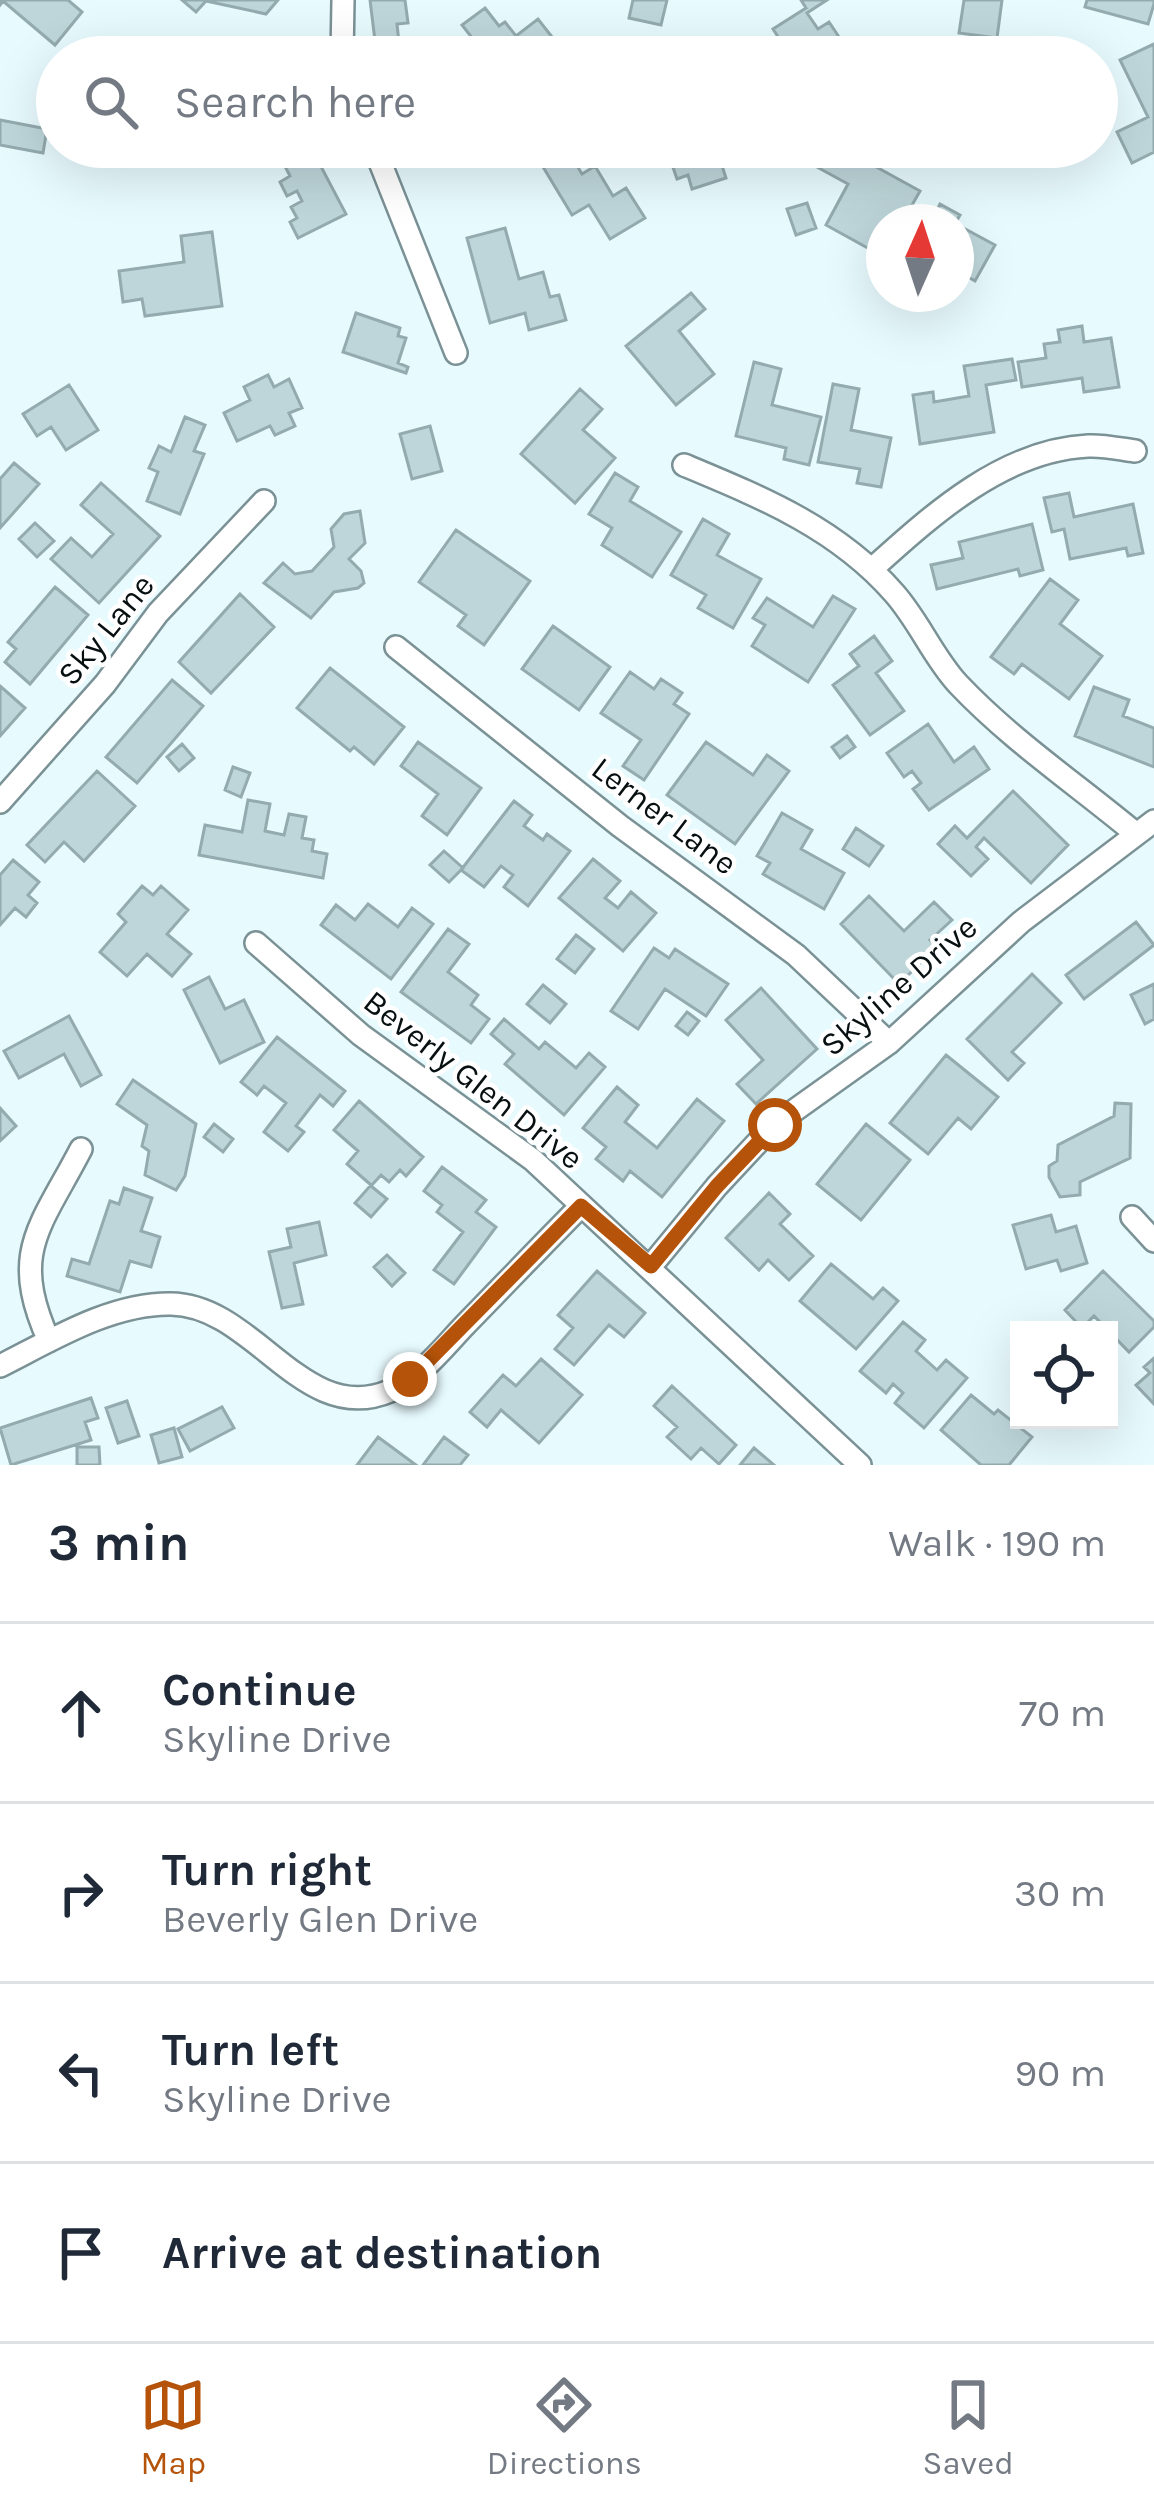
<!DOCTYPE html>
<html lang="en">
<head>
<meta charset="utf-8">
<style>
	body { margin:0; font-family:Karla,sans-serif; background:#f2f2f3; color:#1f2937 }
	.controls { position:absolute; right:36px; bottom:36px; display:grid; overflow:hidden; border-radius:0px; box-shadow:0 12px 48px #0002 }
	.controls button { width:108px; height:108px; display:grid; place-items:center; padding:0; border:0; border-bottom:3px solid #e0e1e3; background:#fff; color:#1f2937; font:60px sans-serif }
	.compass { position:absolute; left:866px; top:204px; width:108px; height:108px; border-radius:50%; background:#fff; box-shadow:0 12px 48px #0002; rotate:3deg }
	.stop { position:absolute; width:36px; height:36px; margin:-27px; border:9px solid #b45309; border-radius:50%; background:#fff }
	.stop.end { background:#b45309; border-color:#fff; box-shadow:0 3px 12px #0008 }
	.list { margin:0; padding:0; list-style:none }
	h2 { display:flex; justify-content:space-between; align-items:center; height:156px; margin:0; padding:0 48px; font-size:51px }
	h2 small { font-size:39px; font-weight:400; color:#747a83 }
	.list li { display:grid; grid-template-columns:78px 1fr auto; gap:36px; align-items:center; box-sizing:border-box; height:180px; padding:0 48px; border-top:3px solid #e0e1e3 }
	.list b { display:block; font-size:45px; white-space:nowrap }
	.list p { margin:0; font-size:39px; white-space:nowrap; color:#747a83 }
	.list em { font-size:39px; font-style:normal; color:#747a83 }
	.icon { flex:none; width:66px; height:66px; fill:none; stroke:currentColor; stroke-width:2; stroke-linecap:round; stroke-linejoin:round }
	.map { position:relative; flex:none; width:1154px; height:1465px; overflow:hidden }
	.search { position:absolute; background:#fff; box-shadow:0 12px 48px #0002; left:36px; right:36px; top:36px; height:132px; display:flex; align-items:center; gap:30px; box-sizing:border-box; padding:0 42px; border-radius:66px; color:#747a83; font-size:45px }
	.sheet { height:876px; background:#fff }
	nav { display:flex; justify-content:space-around; align-items:center; box-sizing:border-box; height:168px; border-top:3px solid #e0e1e3; background:#fff; font-size:33px; color:#747a83 }
	nav a { display:grid; justify-items:center; gap:6px }
	nav .on { color:#b45309 }
	.map>svg:first-child { display:block }
	.building { fill:#bed6da; stroke:#93aaae; stroke-width:3 }
	.lines { fill:none; stroke-linecap:round; stroke-linejoin:round }
	.minor-casing { stroke:#7a9195; stroke-width:26 }
	.minor { stroke:#fff; stroke-width:21 }
	.route { stroke:#b45309; stroke-width:15 }
	.labels { text-anchor:middle; stroke-width:9; stroke-linejoin:round; paint-order:stroke }
	.street-label { font-size:33px; fill:#070f11; stroke:#fff }
</style>
</head>
<body>
<div class="map">
<svg width="1154" height="1465" viewBox="0 0 1154 1465">
	<rect width="100%" height="100%" fill="#e7fafe"/>
	<path class="building" d="M0,0h68l14,12 -27,33 -52,-44 -3,4z
		M182,0h96l-12,14 -60,-13 -10,11z
		M370,0h35l3,23 -11,1 2,19 16,-2 2,16h-40z
		M633,0h34l-6,25 -32,-7z
		M801,0h26l-20,13 11,16 11,-7 16,24 -18,11h-36l-18,-28 33,-21z
		M964,0h38l-5,38 -38,-5z
		M1087,0h67v4l-6,20 -63,-17z
		M485,8l14,18 6,-4 11,14 22,-17 18,23 -20,15h-49l-25,-32z
		M1154,44v108l-22,11 -15,-31 31,-15 -28,-57z
		M0,120l47,9 -4,24 -43,-8z
		M275,147h19l9,17 13,-7 30,57 -48,24 -8,-16 7,-4 -6,-11 11,-6 -5,-10 -10,5 -7,-14 10,-6z
		M531,147h35l16,27 13,-8 18,30 13,-8 19,30 -35,21 -21,-34 -17,10z
		M666,147h50l10,31 -34,11 -4,-14 -11,4z
		M814,147h26l80,44 -16,28 6,3h-26v35l-58,-32 22,-41 -42,-23z
		M807,203l9,25 -20,7 -9,-26z
		M940,204l20,11 -4,7h-25z
		M956,224l39,21 -20,36 -19,-11z
		M505,228l14,51 24,-7 7,25 9,-2 7,25 -37,10 -4,-17 -35,10 -23,-85z
		M212,232l10,74 -77,10 -3,-17 -19,3 -4,-31 65,-9 -3,-26z
		M691,293l14,16 -26,22 35,43 -38,31 -50,-59z
		M356,313l44,15 -2,8 8,2 -8,25 10,4 -2,6 -63,-21z
		M1082,326l2,16 27,-4 8,49 -35,5 -2,-14 -60,9 -4,-25 28,-4 -2,-14 16,-2 -2,-12z
		M1012,359l4,21 -30,5 8,47 -74,12 -7,-49 20,-3 1,10 35,-6 -5,-30z
		M754,362l27,7 -9,36 49,12 -12,48 -25,-6 2,-11 -50,-12z
		M268,375l6,12 15,-8 13,29 -13,5 6,13 -20,9 -5,-9 -33,15 -13,-28 26,-13 -6,-13z
		M833,384l26,5 -8,41 40,8 -10,49 -24,-4 3,-14 -42,-7z
		M69,385l29,45 -32,20 -15,-23 -14,9 -14,-22z
		M580,389l22,20 -19,21 32,28 -40,45 -54,-49z
		M185,417l20,8 -11,26 10,3 -24,60 -33,-13 11,-29 -9,-4 10,-22 12,6z
		M430,426l12,45 -30,8 -12,-45z
		M14,463l25,21 -39,44v-49z
		M615,473l23,14 -8,14 51,31 -29,45 -50,-32 10,-17 -23,-14z
		M101,483l59,53 -61,67 -48,-44 20,-21 21,19 21,-23 -32,-29z
		M1069,493l5,24 59,-13 10,49 -15,3 -2,-8 -56,11 -6,-30 -12,3 -8,-34z
		M360,511l5,32 -16,16 12,12 3,12 -6,5 -24,4 -23,26 -47,-35 19,-20 12,11 17,-3 22,-24 -3,-18 13,-15z
		M703,519l26,15 -12,21 44,24 -28,49 -35,-20 8,-13 -35,-20z
		M35,523l19,18 -17,16 -18,-18z
		M1032,524l11,46 -23,6 -2,-7 -81,20 -6,-24 32,-7 -4,-16z
		M456,530l74,51 -46,64 -26,-19 8,-11 -47,-33z
		M1050,579l28,21 -18,24 42,32 -33,43 -47,-35 -8,10 -23,-17z
		M55,587l33,28 -58,69 -25,-22 11,-13 -8,-7z
		M240,594l34,33 -63,66 -32,-31z
		M833,596l22,13 -47,73 -56,-36 13,-21 -12,-7 14,-20 46,29z
		M553,626l57,41 -31,43 -57,-41z
		M874,636l18,25 -16,12 28,38 -34,24 -37,-50 26,-19 -9,-12z
		M330,668l74,59 -30,37 -20,-17 -4,4 -53,-43z
		M630,672l24,17 7,-10 21,14 -8,11 15,10 -45,66 -21,-14 18,-26 -40,-27z
		M172,680l31,26 -66,77 -31,-26z
		M0,686l25,22 -25,28z
		M1094,687l35,13 -6,16 31,12v39l-79,-31z
		M928,724l26,38 20,-15 15,22 -60,41 -16,-21 8,-6 -9,-12 -8,6 -17,-24z
		M847,736l8,11 -15,11 -8,-11z
		M418,742l63,46 -34,47 -25,-19 16,-22 -37,-28z
		M706,742l47,33 14,-20 22,16 -54,73 -68,-49z
		M182,744l12,14 -15,13 -12,-14z
		M233,767l17,6 -9,24 -16,-7z
		M97,771l38,35 -51,55 -20,-19 -19,20 -18,-17z
		M1013,791l55,54 -37,38 -47,-45 -8,9 12,12 -17,17 -33,-32 17,-18 12,12z
		M248,800l22,4 -5,27 19,4 5,-21 17,3 -4,21 12,2 -2,11 15,3 -4,24 -124,-23 6,-30 37,7z
		M514,801l18,14 -8,11 19,14 4,-6 23,17 -42,55 -24,-19 9,-12 -12,-9 -17,21 -23,-17z
		M782,813l30,17 -11,19 43,24 -20,36 -61,-35 7,-11 -13,-7z
		M856,828l27,18 -14,20 -26,-17z
		M444,851l19,17 -14,14 -19,-17z
		M593,859l27,22 -15,17 13,10 13,-16 25,21 -33,38 -64,-53z
		M13,860l26,22 -11,13 9,8 -11,14 -11,-9 -15,17v-50z
		M142,886l11,9 8,-9 27,24 -21,24 24,20 -19,22 -25,-22 -20,22 -27,-24 26,-30 -8,-8z
		M869,896l35,35 30,-29 18,18 -22,20 7,7 -38,37 -58,-60z
		M368,904l30,23 14,-19 21,16 -42,55 -70,-54 15,-20 19,15z
		M1136,922l18,23 -70,54 -18,-24z
		M448,929l21,15 -21,28 30,23 -7,10 18,14 -18,24 -70,-51z
		M576,935l18,14 -19,24 -18,-14z
		M654,948l15,10 6,-9 53,35 -22,32 -41,-27 -27,40 -27,-18z
		M1032,974l29,29 -49,49 12,11 -16,17 -41,-41z
		M209,977l16,32 19,-9 20,42 -44,21 -36,-73z
		M1154,984v35l-9,5 -14,-29z
		M543,985l23,19 -16,19 -23,-19z
		M761,988l56,61 -61,55 -19,-20 26,-24 -37,-40z
		M687,1012l12,9 -11,14 -12,-9z
		M69,1016l32,59 -20,11 -17,-32 -45,24 -15,-27z
		M504,1019l35,30 6,-7 31,26 13,-15 16,14 -41,48 -59,-51 9,-10 -23,-20z
		M277,1037l68,54 -12,15 -13,-11 -24,31 8,6 -16,19 -24,-19 22,-29 -22,-17 -7,9 -16,-13z
		M946,1055l52,42 -27,32 -13,-11 -30,36 -38,-31z
		M133,1080l63,44 -11,52 -9,14 -31,-15 4,-24 -7,-5 5,-21 -30,-21z
		M617,1087l21,18 -13,17 32,26 40,-49 27,22 -62,76 -32,-26 -7,10 -27,-22 10,-12 -23,-19z
		M359,1101l64,56 -17,19 -6,-6 -11,12 -8,-7 -10,11 16,13 -16,18 -16,-14 16,-18 -24,-21 11,-13 -24,-21z
		M1115,1103l16,1 -1,54 -50,24v13l-20,2 -11,-20v-11l8,-5 1,-16 56,-29z
		M0,1108l16,18 -16,15z
		M214,1124l19,15 -10,13 -19,-15z
		M866,1124l44,36 -49,60 -44,-36z
		M442,1167l44,33 -10,12 20,15 -42,57 -20,-14 29,-38 -26,-20 5,-7 -18,-14z
		M124,1188l28,10 -11,33 19,6 -9,30 -21,-6 -10,31 -53,-16 5,-17 17,5 21,-63 9,3z
		M769,1193l21,21 -10,10 33,32 -24,24 -21,-20 -9,10 -33,-32z
		M1051,1215l5,17 20,-6 11,37 -26,8 -4,-11 -31,9 -13,-44z
		M319,1222l7,33 -32,8 9,41 -21,4 -13,-56 22,-5 -4,-18z
		M387,1255l18,18 -13,13 -18,-19z
		M831,1264l42,35 10,-11 15,13 -42,48 -56,-48z
		M597,1271l48,42 -21,24 -15,-12 -35,40 -19,-16 18,-21 -15,-13z
		M1103,1271l51,50v6l-25,25 -35,-36 -12,12 -17,-18z
		M903,1322l22,18 -9,11 21,19 9,-10 21,18 -43,50 -29,-25 8,-10 -10,-9 -7,9 -26,-22z
		M1154,1358v46l-18,-19 14,-12 -6,-6z
		M541,1359l41,36 -43,48 -38,-33 -14,17 -17,-15 33,-37 13,11z
		M672,1386l64,59 -17,19 -18,-16 -10,11 -24,-22 10,-10 -23,-21z
		M971,1395l23,19 4,-4 34,27 -23,28h-28l-40,-35z
		M91,1398l7,20 -13,4 6,18 -80,25 -11,-37z
		M127,1401l12,35 -21,7 -12,-35z
		M222,1407l12,21 -44,23 -12,-22z
		M174,1428l8,29 -23,6 -8,-28z
		M378,1437l38,28h-59z
		M444,1437l24,18 -8,10h-37z
		M77,1447h22l1,18h-23z
		M754,1448l20,17h-34z"/>
	<g class="lines">
		<g class="minor-casing">
			<path id="minor" d="M342,57l1,-57
				M374,147l82,206
				M684,465c79,33 153,63 210,128 25,28 39,64 64,91 53,56 118,100 177,149
				M872,569c60,-54 131,-119 216,-123 15,-1 32,3 47,5
				M396,647l224,179 176,129 93,88
				M0,802l105,-118 53,-71 106,-112
				M256,943l105,92 172,125 327,305
				M1132,1217l22,24
				M651,1266l66,-80 57,-61 115,-82 132,-121 133,-101
				M49,1341c-40,-89 -9,-113 32,-192
				M0,1366c52,-26 111,-63 171,-62 84,1 132,124 219,87 30,-13 53,-43 75,-66 39,-40 77,-80 116,-119"/>
		</g>
		<use href="#minor" class="minor"/>
	</g>
	<g class="lines">
		<path class="route" d="M410,1379l171,-173 70,60 66,-80 58,-61"/>
	</g>
	<g class="labels">
		<g class="street-label">
			<text transform="translate(105 629) rotate(-51)" y="12">Sky Lane</text>
			<text transform="translate(665 815) rotate(37)" y="12">Lerner Lane</text>
			<text transform="translate(898 985) rotate(-41)" y="12">Skyline Drive</text>
			<text transform="translate(474 1079) rotate(38)" y="12">Beverly Glen Drive</text>
		</g>
	</g>
</svg>
<div class="controls">
<button><svg class="icon" aria-label="locate" viewBox="0 0 24 24"><circle cx="12" cy="12" r="6"/><path d="M12 2v4M12 18v4M2 12h4M18 12h4"/></svg></button>
</div>
<svg class="compass" viewBox="-18 -18 36 36"><path d="M0-13l5 13h-10z" fill="#e53935"/><path d="M0 13l5-13h-10z" fill="#747a83"/></svg>
<div class="stop" style="left:775px;top:1125px"></div>
<div class="stop end" style="left:410px;top:1379px"></div>
<div class="search"><svg class="icon" aria-label="search" viewBox="0 0 24 24"><circle cx="10" cy="10" r="6"/><path d="M15 15l6 6"/></svg>Search here</div>
</div>
<section class="sheet">
<h2>3 min<small>Walk · 190 m</small></h2>
<ul class="list">
<li><svg class="icon" aria-label="ahead" viewBox="0 0 24 24"><path d="M12 20V5M6 11l6-6 6 6"/></svg><div><b>Continue</b><p>Skyline Drive</p></div><em>70 m</em></li>
<li><svg class="icon" aria-label="right" viewBox="0 0 24 24"><path d="M7 20v-9h11M14 6l5 5-5 5"/></svg><div><b>Turn right</b><p>Beverly Glen Drive</p></div><em>30 m</em></li>
<li><svg class="icon" aria-label="left" viewBox="0 0 24 24"><path d="M17 20v-9H6M10 6l-5 5 5 5"/></svg><div><b>Turn left</b><p>Skyline Drive</p></div><em>90 m</em></li>
<li><svg class="icon" aria-label="arrive" viewBox="0 0 24 24"><path d="M6 21V4h12l-3 4 3 4H6"/></svg><div><b>Arrive at destination</b></div></li>
</ul>
</section>
<nav>
<a class="on"><svg class="icon" aria-label="map" viewBox="0 0 24 24"><path d="M3 6l6-2 6 2 6-2v14l-6 2-6-2-6 2zM9 4v14M15 6v14"/></svg>Map</a>
<a><svg class="icon" aria-label="directions" viewBox="0 0 24 24"><path d="M12 3l9 9-9 9-9-9zM9 14v-3h6M13 9l2 2-2 2"/></svg>Directions</a>
<a><svg class="icon" aria-label="saved" viewBox="0 0 24 24"><path d="M7 4h10v16l-5-4-5 4z"/></svg>Saved</a>
</nav>
</body>
</html>
